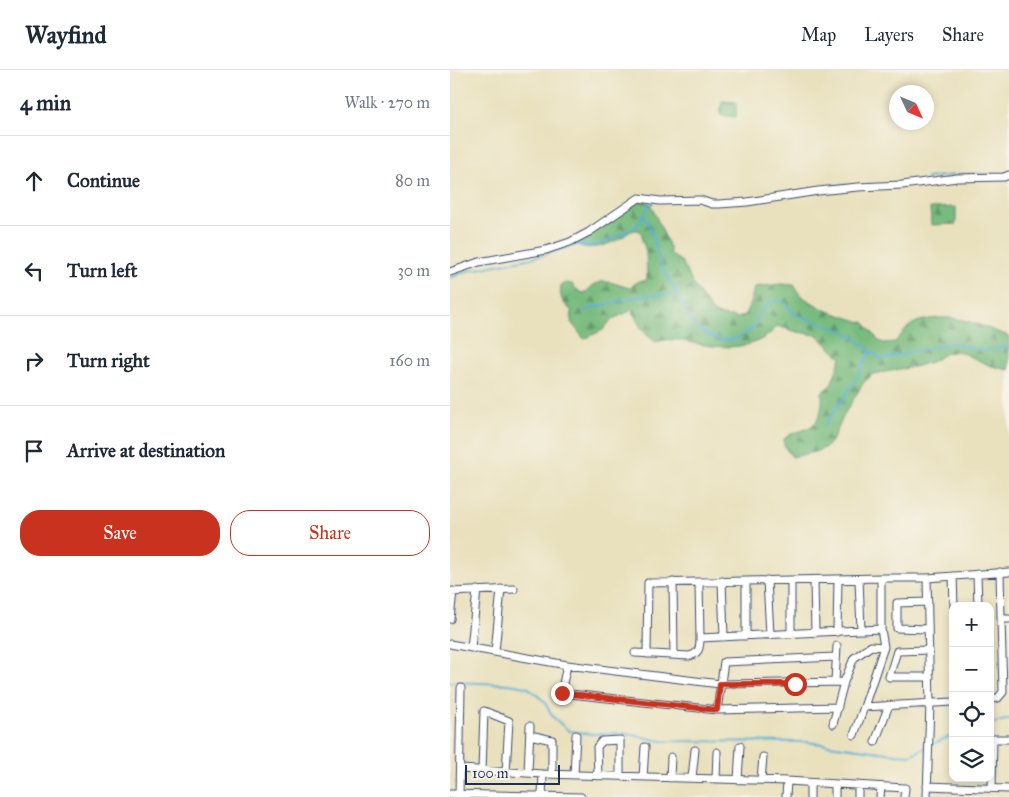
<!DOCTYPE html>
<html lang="en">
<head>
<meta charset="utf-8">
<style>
	body { margin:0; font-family:"IM FELL Great Primer",serif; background:#f6f6f7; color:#1f2937 }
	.controls { position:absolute; right:15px; bottom:15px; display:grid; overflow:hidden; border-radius:10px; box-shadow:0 2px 8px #0003 }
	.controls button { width:45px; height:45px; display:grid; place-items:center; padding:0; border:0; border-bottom:1px solid #e0e1e3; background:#fff; color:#1f2937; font:25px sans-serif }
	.compass { position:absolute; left:439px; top:15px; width:45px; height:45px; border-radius:50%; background:#fff; box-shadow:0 2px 8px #0003; rotate:134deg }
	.scale { position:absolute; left:15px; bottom:12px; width:95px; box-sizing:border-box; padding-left:5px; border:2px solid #1b2f5e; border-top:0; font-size:14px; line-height:18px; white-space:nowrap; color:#1b2f5e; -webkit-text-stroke:4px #f7f3e8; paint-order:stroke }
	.stop { position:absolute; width:15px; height:15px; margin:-11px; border:4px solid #c8321e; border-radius:50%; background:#fff }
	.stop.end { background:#c8321e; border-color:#fff; box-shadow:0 1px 5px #0008 }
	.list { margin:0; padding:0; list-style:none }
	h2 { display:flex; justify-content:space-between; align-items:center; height:65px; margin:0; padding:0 20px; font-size:21px }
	h2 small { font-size:16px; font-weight:400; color:#747a83 }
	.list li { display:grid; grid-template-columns:32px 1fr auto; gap:15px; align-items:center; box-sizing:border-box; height:90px; padding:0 20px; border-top:1px solid #e0e1e3 }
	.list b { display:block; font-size:19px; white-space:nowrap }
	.list em { font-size:16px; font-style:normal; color:#747a83 }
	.actions { display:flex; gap:10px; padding:15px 20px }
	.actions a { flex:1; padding:11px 0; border:1px solid #c8321e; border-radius:20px; text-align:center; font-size:18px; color:#c8321e }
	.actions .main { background:#c8321e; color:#fff }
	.icon { flex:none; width:28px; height:28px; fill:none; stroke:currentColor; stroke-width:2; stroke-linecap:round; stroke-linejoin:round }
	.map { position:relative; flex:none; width:559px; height:727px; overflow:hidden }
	header { display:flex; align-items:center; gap:30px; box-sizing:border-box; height:70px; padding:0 25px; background:#fff; border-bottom:1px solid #e0e1e3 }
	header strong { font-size:24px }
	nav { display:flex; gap:28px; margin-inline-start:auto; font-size:18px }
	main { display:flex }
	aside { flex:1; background:#fff }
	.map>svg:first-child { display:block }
	.forest { fill:url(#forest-firs); stroke:#4a756e }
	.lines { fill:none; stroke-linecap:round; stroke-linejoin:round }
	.stream { stroke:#57aed4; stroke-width:2 }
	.minor-casing { stroke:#3a4a6c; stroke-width:9 }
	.minor { stroke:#fff; stroke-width:7 }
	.route { stroke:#c8321e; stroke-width:6 }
</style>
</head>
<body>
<header>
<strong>Wayfind</strong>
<nav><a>Map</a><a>Layers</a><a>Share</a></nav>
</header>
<main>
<aside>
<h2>4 min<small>Walk · 270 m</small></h2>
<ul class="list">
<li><svg class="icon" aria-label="ahead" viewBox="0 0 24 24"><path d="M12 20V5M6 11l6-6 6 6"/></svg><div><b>Continue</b></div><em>80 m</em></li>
<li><svg class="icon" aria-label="left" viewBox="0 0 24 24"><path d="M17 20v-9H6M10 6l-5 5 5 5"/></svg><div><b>Turn left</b></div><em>30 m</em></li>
<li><svg class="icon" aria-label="right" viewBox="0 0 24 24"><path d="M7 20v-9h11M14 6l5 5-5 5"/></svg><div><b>Turn right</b></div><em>160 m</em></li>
<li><svg class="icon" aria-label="arrive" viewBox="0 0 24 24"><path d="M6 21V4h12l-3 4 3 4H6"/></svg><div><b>Arrive at destination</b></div></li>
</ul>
<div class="actions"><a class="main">Save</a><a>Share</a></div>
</aside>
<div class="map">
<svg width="559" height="727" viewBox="0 0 559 727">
	<defs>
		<pattern id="forest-firs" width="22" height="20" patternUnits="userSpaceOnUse" patternTransform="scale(1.25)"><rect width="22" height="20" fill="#78bb7e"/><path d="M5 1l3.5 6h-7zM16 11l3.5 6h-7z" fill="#62986a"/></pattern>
	</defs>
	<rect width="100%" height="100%" fill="#f7f3e8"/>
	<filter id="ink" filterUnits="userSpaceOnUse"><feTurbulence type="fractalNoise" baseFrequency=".02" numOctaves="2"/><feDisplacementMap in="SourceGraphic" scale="10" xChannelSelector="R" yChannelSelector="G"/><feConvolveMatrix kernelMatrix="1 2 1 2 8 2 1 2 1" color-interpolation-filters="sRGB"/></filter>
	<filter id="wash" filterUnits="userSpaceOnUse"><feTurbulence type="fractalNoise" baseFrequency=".0096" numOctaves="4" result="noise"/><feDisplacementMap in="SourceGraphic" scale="20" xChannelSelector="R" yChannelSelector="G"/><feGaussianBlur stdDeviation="1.12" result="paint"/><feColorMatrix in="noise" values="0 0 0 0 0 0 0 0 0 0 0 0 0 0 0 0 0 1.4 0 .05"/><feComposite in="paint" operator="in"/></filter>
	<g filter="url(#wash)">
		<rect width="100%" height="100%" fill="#e9e1be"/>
		<path class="forest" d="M272,31l14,1v15l-16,-2z
			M195,131l5,2 20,45v6l12,8 11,22 19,27 7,4 18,3 7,-2 7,-14 3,-15 27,-3 13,1 7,11 24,14 40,13 13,17 5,3 12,-1c5,-5 10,-13 16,-17 6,-4 12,-5 19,-6 31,-5 50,7 79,17v34l-18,-4 -33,-15 -12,2 -15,9 -17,5 -41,7 -9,8 -19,31 -12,26 -7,8 -11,5 -23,5 -8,-11v-7c8,-7 12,-6 22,-10 15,-6 17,-23 16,-37l9,-7 10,-27 -24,-23 -20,-3 -20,-6c-16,22 -47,23 -72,19 -17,-2 -31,-9 -49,-3 -13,-8 -18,-19 -24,-32l-21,10 -8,10 -19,9 -13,-17 1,-11c-10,-8 -13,-14 -11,-26l5,-2 6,1c16,20 14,0 29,-2 10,-1 18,3 28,6l10,-7h6l2,-3 -1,-27 -4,-11v-6l-4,-4c-6,0 -9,2 -14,6 -15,9 -33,16 -49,8l60,-41z
			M506,137v17l-25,1 -1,-17z"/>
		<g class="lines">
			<path class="stream" d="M512,104h27
				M477,108l27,-3
				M385,116l12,-1
				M194,145c9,16 10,29 16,46 4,13 12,22 18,34 5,10 9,22 16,30 14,15 39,21 55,6 11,-10 12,-32 31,-30 9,1 10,11 17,14 16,7 34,10 50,18 13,7 22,18 34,26l71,-16 31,7 26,-4
				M0,208l17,-7 65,-13 48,-14 7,2 11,-1 36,-17 6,-7 9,-16 4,-2
				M134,241l27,-8 30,-7 36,-2
				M375,355l32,-47 13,-27
				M0,612l59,2 18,3 17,14 9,16 16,14 22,3 32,-1 39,8 145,1 88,12 16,1 15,-8
				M540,654l19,-5
				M481,675l22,-10"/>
		</g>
	</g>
	<g filter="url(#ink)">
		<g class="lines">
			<g class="minor-casing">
				<path id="minor" d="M0,202l29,-10 67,-12 24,-8 19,-10 50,-34 21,3 40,-1 12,4h7l28,-2 71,-11 40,-4 44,-2 55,-7 47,-1 5,-2
					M550,502l1,47
					M527,504l1,32
					M503,506l1,30
					M477,508l82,-6
					M409,509l2,51
					M317,510l3,55
					M341,510v54
					M364,510l1,53
					M272,511l2,56
					M296,511v55
					M223,512l1,73
					M249,512l1,56
					M0,522l64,-3
					M478,532l-31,1v25l31,1
					M0,549l3,-28
					M387,562l1,-53
					M0,574l117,21 153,19 124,-2 10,-24 17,-12 13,1 -3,-18
					M434,577l-20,60 89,-5
					M21,578l6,-58
					M479,580l-32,1 -8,26h41
					M45,582l6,-63
					M185,583l54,3c10,-2 11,-8 11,-18l181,-9v-51h46l3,125 -3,94
					M197,584l1,-71 233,-5
					M117,595l-6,28 156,17 121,-3
					M385,612l2,-36
					M540,629l8,-1 5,-6 -2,-73h8
					M267,640l7,-48 112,-5
					M383,654l11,-42
					M80,665l22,5v34
					M404,665l10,-28
					M425,672l14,-37
					M10,699l83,5 244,7 118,7 -1,9
					M32,701l2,-60 25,10 -3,51
					M78,703l2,-47
					M124,705l2,-40
					M148,706l-1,-29 5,-6 18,-1v36
					M193,707l2,-30
					M220,708l1,-21
					M242,708l3,-28
					M266,709l1,-27
					M288,710l2,-34
					M311,710l2,-23
					M477,716l82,3
					M542,718l1,-49h16
					M0,724l131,3
					M9,727l2,-109
					M92,727l1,-23
					M336,727l1,-16
					M360,727v-14
					M385,727v-13
					M408,727v-12
					M430,727l1,-10"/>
			</g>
			<use href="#minor" class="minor"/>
		</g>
	</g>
	<g class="lines" filter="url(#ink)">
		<path class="route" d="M112,623l155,17 3,-26h75"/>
	</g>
</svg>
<div class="controls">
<button>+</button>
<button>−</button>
<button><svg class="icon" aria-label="locate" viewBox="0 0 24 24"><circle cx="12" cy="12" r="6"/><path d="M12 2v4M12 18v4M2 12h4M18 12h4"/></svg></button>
<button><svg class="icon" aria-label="layers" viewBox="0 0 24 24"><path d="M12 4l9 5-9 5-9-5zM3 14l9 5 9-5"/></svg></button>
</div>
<svg class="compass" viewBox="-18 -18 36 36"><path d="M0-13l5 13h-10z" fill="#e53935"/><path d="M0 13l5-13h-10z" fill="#747a83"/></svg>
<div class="scale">100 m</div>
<div class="stop" style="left:345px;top:614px"></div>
<div class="stop end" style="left:112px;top:623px"></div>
</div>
</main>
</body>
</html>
